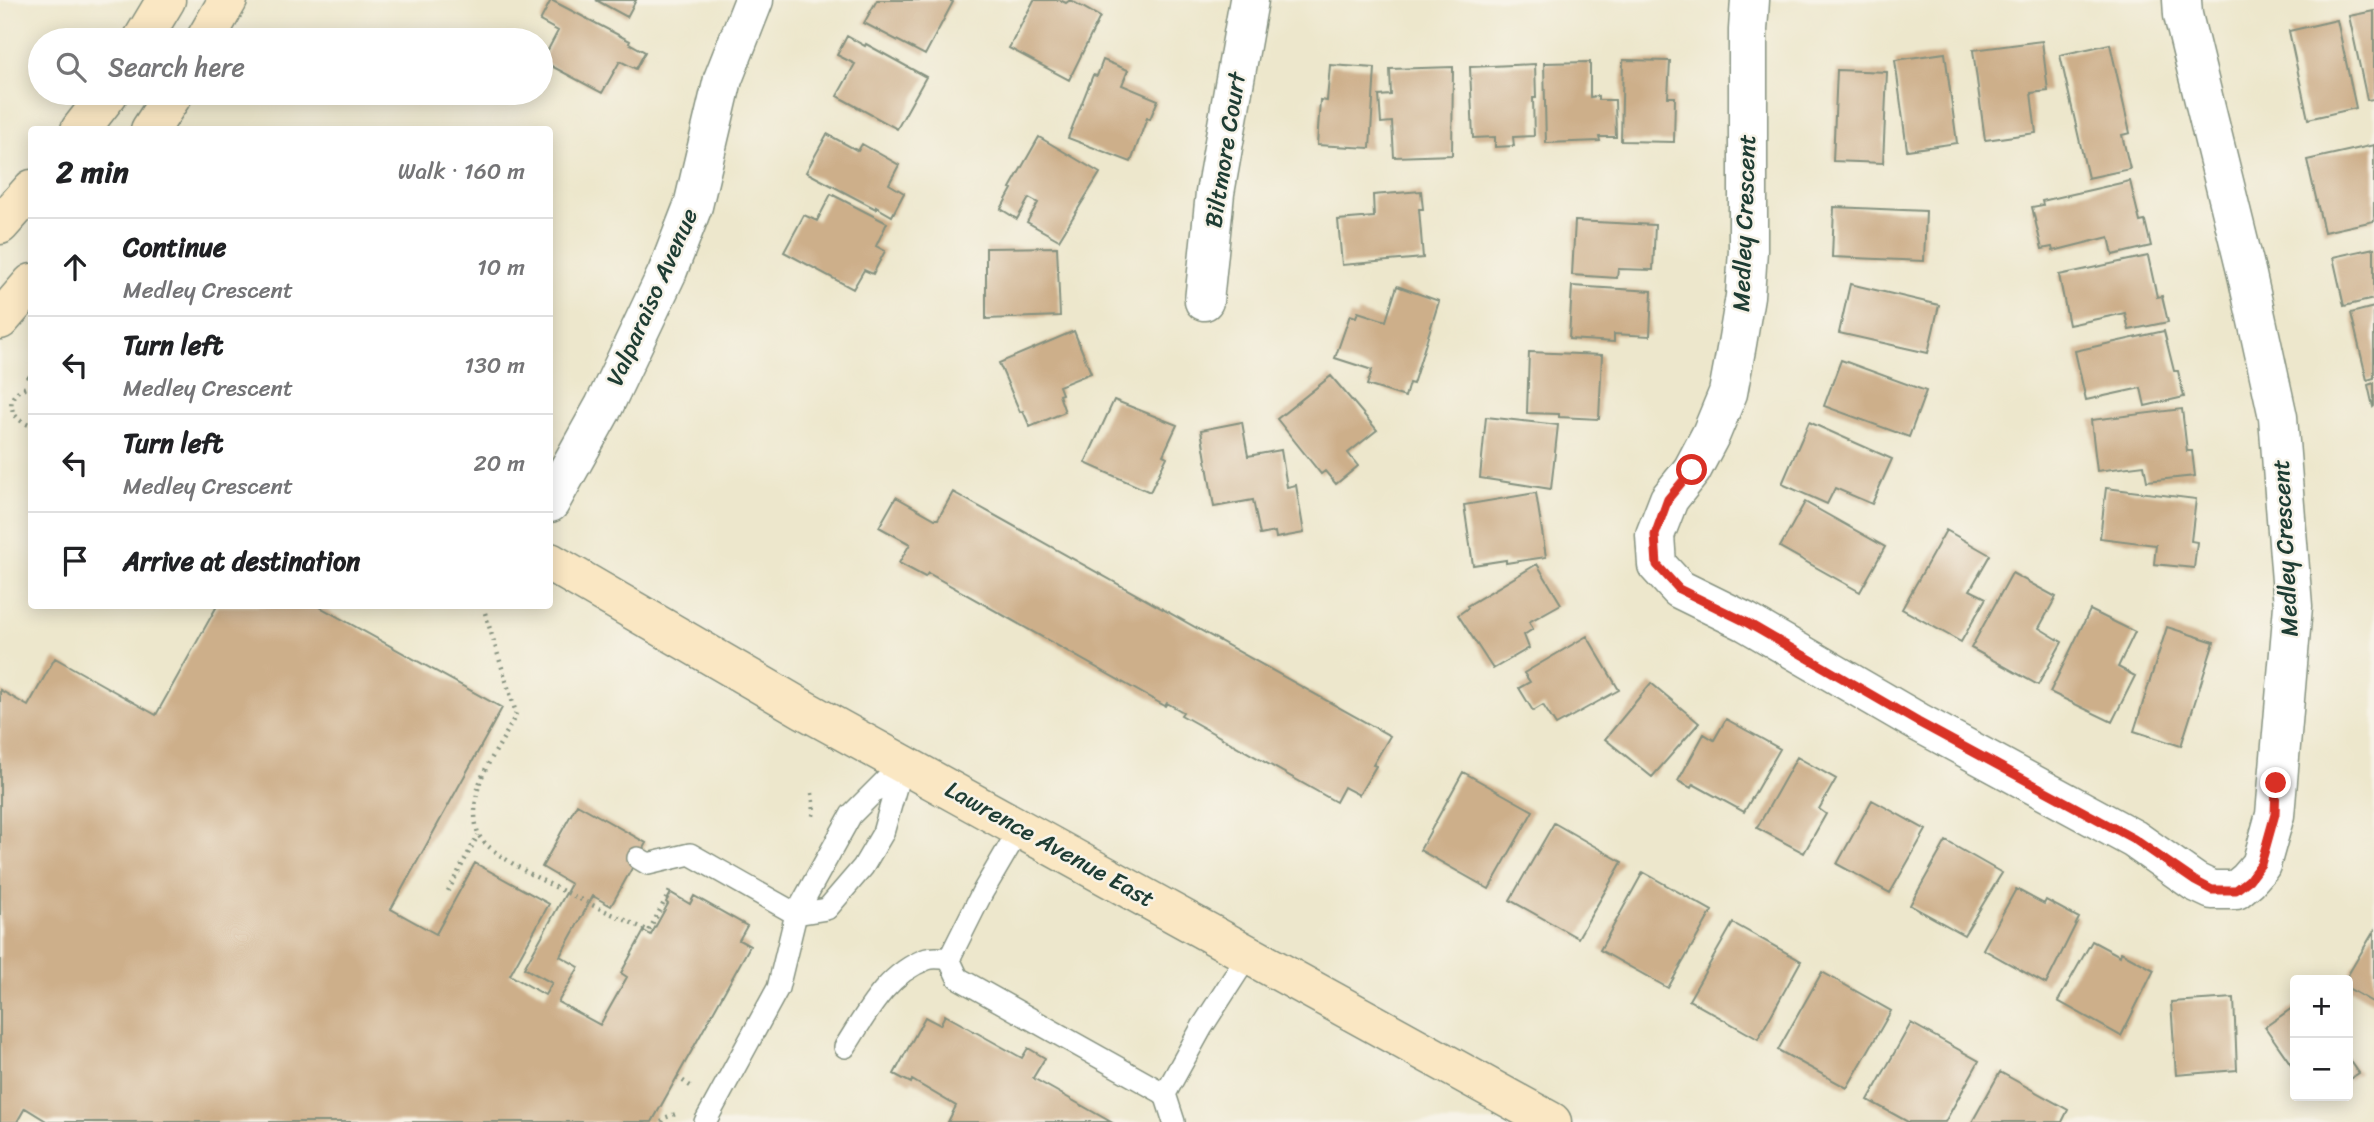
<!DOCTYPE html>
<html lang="en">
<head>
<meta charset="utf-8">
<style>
	body { margin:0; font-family:Sriracha,sans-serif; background:#f6f6f6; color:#202124 }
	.controls { position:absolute; right:21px; bottom:21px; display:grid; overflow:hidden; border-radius:7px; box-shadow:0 4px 18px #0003 }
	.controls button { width:63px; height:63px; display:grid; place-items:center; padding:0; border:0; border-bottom:2px solid #e0e0e0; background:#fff; color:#202124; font:35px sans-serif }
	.stop { position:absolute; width:21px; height:21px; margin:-16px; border:5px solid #d93025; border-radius:50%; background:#fff }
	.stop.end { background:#d93025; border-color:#fff; box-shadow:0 2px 7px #0008 }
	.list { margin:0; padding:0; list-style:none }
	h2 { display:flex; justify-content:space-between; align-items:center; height:91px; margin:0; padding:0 28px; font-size:30px }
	h2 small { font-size:23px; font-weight:400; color:#757577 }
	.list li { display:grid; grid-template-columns:46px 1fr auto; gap:21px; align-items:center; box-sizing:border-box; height:98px; padding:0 28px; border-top:2px solid #e0e0e0 }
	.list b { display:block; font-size:26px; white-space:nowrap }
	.list p { margin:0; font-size:23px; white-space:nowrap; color:#757577 }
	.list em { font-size:23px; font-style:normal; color:#757577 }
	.icon { flex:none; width:38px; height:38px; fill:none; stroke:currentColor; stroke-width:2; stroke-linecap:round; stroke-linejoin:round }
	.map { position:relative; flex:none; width:2374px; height:1122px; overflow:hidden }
	.search { position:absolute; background:#fff; box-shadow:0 4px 18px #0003; left:28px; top:28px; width:525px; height:77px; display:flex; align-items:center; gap:18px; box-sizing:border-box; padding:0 24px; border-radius:38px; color:#757577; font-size:26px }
	.panel { position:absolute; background:#fff; box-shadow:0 4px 18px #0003; left:28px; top:126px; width:525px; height:483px; border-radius:7px }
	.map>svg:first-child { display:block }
	.building { fill:#cdaf8a }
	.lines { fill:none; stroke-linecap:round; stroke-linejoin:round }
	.lane-casing { stroke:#869280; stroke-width:24 }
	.street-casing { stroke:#869280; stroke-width:41 }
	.secondary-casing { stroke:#869280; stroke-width:41 }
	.path { stroke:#869280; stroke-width:4.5; stroke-dasharray:2 5; stroke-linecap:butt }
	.lane { stroke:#fff; stroke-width:21 }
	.street { stroke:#fff; stroke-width:38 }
	.secondary { stroke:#fae7c3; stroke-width:38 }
	.route { stroke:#d93025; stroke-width:9 }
	.labels { text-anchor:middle; stroke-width:5; stroke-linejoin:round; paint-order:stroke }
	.street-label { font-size:24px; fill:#1f3d34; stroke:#f7f3e8 }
</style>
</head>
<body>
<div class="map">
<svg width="2374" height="1122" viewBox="0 0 2374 1122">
	<rect width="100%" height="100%" fill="#f7f3e8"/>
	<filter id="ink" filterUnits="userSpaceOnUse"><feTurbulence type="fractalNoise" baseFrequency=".0143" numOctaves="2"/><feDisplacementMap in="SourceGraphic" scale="14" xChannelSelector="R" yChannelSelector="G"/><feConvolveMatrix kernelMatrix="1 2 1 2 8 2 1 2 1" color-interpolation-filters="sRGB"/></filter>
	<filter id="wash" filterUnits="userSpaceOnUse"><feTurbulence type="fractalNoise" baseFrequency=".00686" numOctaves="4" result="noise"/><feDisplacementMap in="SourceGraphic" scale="28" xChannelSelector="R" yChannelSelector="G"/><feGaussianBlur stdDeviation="1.57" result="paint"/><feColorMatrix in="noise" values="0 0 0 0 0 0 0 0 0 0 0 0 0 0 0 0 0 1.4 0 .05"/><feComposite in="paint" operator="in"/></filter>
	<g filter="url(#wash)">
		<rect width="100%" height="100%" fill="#ede7cc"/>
		<g id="blocks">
			<path class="building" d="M551,0l79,41 -1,2 16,9 -9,17 -16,-8 -18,32 -60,-32 16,-30 -18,-10z
				M596,0h40l-9,17z
				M877,0h72l4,2 -28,53 -61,-32z
				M1034,0h26l6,3 4,-3 30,17 -31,63 -60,-32z
				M2374,11v88l-7,1 -18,-84z
				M2337,20l19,88 -48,11 -19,-88z
				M847,36l18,10 1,-2 60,33 -29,52 -60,-33 18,-32 -18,-9z
				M2042,41l6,50 -17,2 5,40 -51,7 -12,-90z
				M2110,44l20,89 -8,2 8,34 -42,9 -28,-123z
				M1945,53l12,90 -50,7 -12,-90z
				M1103,60l25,10 -6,15 36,15 -8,19 -3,-1 -16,44 -63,-24 25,-63 4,1z
				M1623,60l47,1 -2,36h7l-1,45 -53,-1z
				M1590,62v35l8,-1v4h17l1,37h-17l1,4 -54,2 -2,-80z
				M1535,64l1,34h-3l1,38 -21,1 1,9 -19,1v-10l-22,1 -3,-71z
				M1330,65l45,3 -5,80 -53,-3 3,-45 7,1z
				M1453,67l-1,88 -58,2 -2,-35 -11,1 -2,-27 12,-1 -1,-26z
				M1837,70l50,2 -4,91 -50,-2z
				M827,134l31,17 4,-7 37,21 -10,19 15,9 -12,23 -16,-9v2l-70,-37z
				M1039,137l61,36 -41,67 -32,-18 11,-19 -9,-5 -12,21 -16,-10 11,-20 -2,-1z
				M2374,145v76l-50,11 -17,-72z
				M2130,181l10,41 5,-1 6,25 -38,9 -4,-18 -56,14 -1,-4 -10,2 -10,-42 11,-2 -1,-4z
				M1421,191l2,18h-4l4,49 -81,7 -4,-45 36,-3 -1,-22z
				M831,194l56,29 -11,23 9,5 -12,23 -9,-4 -11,19 -69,-37 20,-37 13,6z
				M1834,207l92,4 -2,50 -92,-4z
				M1575,221l80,4 -2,45 -35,-1 -1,9 -45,-3z
				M1057,247l3,69 -74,3v-71z
				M2374,248v51l-30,7 -11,-49z
				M2148,256l9,41 5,-1 6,26 -39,8 -4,-17 -56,12 -10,-50z
				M1850,284l89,21 -11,48 -89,-20z
				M1397,286l42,15 -26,83 -4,-1 -4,14 -38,-12 5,-15 -37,-12 15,-43 6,2 2,-5 28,9z
				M1572,286l80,5 -2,45 -36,-2v8l-45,-3z
				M2374,307v71l-7,2 -16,-67z
				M1074,331l17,42 -32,13 3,8 -3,1 6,17 -35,15 -7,-16 -3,1 -21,-49z
				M2164,331l10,40h4l6,26 -39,9 -4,-18 -55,12 -11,-49z
				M1529,352l73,3 -3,64 -40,-2v-3l-32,-1z
				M1841,360l85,31 -17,46 -85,-31z
				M1331,376l46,54 -29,23 10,13 -22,18 -11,-13 -4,3 -44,-55z
				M2374,383v23l-1,1 -5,-22z
				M1114,400l63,25 -14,30 4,2 -17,35 -65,-29z
				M2182,409l5,42h5l3,25 -48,5 -3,-16 -47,6 -6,-51z
				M1486,417l72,8 -7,64 -71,-11z
				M1242,422l6,34 33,-6 6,37 9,-2 8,48 -28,5 -1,-6 -15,3 -7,-35 -39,7 -13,-77z
				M1809,422l83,37 -20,45 -37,-16 -8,16 -45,-20z
				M2106,488l90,11 -5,42 6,1 -3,26 -40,-4 2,-19 -56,-7z
				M953,492l437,244 -17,29 3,1 -17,29 -15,-8 -8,15 -155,-87 2,-3 -16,-9 -2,3 -237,-133 -3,4 -26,-14 11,-19 -31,-17 17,-30 39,22h3z
				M1536,493l10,64 -40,6v-3l-33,5 -9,-60z
				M1805,502l80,45 -25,45 -80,-45z
				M1946,530l44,25 -20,35 16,8 -25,44 -59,-33z
				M1537,564l24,40 -32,18 4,7 -9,6 5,13 -36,21 -35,-54 10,-7 -1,-2z
				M2012,573l44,24 -17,31 23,14 -24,43 -67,-37z
				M217,606h101l184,102 -111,201 45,25 39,-71 74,41 -39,71 35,20 7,-12 -28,-15 47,-84 -29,-17 35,-63 69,39 -35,63 -18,-10 -33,60 19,11 -21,35 42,23 27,-48 -6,-4 23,-42 7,4 17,-31 -2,-2 5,-9 19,11 4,-8 53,30 -8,14 11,6 -98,176h-604l-23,-14 -8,14h-17v-432l28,16 27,-48 101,57z
				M2090,610l45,22 -17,35 17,9 -23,46 -62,-30z
				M2167,627l47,15 -33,104 -47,-15z
				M1587,636l32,54 -63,35 -13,-20 -10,6 -14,-23 11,-6 -6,-9z
				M1651,683l48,40 -47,54 -47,-38z
				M1726,719l54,30 -36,63 -51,-28 -2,4 -13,-7 26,-47 10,6z
				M1797,757l39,22 -17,30 7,5 -22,39 -47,-25z
				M1463,772l70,39 -44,78 -69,-39z
				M1872,800l54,30 -36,63 -53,-29z
				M1554,823l68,39 -44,76 -68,-38z
				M1946,841l56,32 -38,62 -54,-30z
				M1643,872l69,39 -44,77 -68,-38z
				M2016,889l28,15 2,-4 33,18 -33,66 -63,-35z
				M1733,923l68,38 -43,78 -69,-39z
				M2374,931v72l-26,-15v-8h-3z
				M2092,941l28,15 1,-4 33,18 -33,66 -63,-35z
				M1822,972l69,39 -44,77 -69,-38z
				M2234,998l3,72 -61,5 -5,-73z
				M2295,1006v64l-30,-43z
				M945,1015l77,43 6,-10 17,10 -12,20 78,44h-163l8,-16 -44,-26 -1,3 -17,-9 31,-57 15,8z
				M1911,1023l68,38 -34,61h-37l-40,-22z
				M2348,1057l11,16 -11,7z
				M2000,1072l68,38 -6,12h-90z"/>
		</g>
	</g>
	<g filter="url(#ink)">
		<use href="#blocks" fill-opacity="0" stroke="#869280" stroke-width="2"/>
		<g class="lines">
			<g class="lane-casing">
				<path id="lane" d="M638,858l10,6 42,-10 106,60 31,-5 36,-42 20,-34 19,-67
					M949,959l33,-66 38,-65
					M845,1047c21,-33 42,-74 82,-88 6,-2 15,-1 22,0l9,19 207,116 9,28
					M1165,1094l37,-67 47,-73
					M705,1122l73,-134 18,-74 55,-99 52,-52"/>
			</g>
			<g class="street-casing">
				<path id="street" d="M1750,0l-2,30v220l-3,46 -8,48 -9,49 -17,41 -19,36 -23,29 -14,36 2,30 22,24 67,33 172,100 216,117 61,43 17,8h24l12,-10 13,-15 14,-50 18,-209 -15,-189 -31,-142 -64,-260 -1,-15
					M1204,301l11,-108 34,-193
					M550,503l54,-97 63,-133 26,-67 30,-127 31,-79"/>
			</g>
			<g class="secondary-casing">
				<path id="secondary" d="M142,40l24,-40
					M205,40l23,-40
					M80,130l29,-37
					M150,130l24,-37
					M0,225l32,-36
					M0,320l32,-37
					M550,562l253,147 749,413"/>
			</g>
			<path class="path" d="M27,376l5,8
				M32,386c-28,4 -27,32 0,40
				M485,613l31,100c-9,24 -30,49 -37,72 -4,15 -6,33 -1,48 10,29 140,83 171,98l22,-42
				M812,793l2,18 -2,9
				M448,891l30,-56
				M677,1077l15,10
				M662,1122l2,-4 12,-4"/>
			<use href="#lane" class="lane"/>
			<use href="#street" class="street"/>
			<use href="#secondary" class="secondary"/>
		</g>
	</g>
	<g class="lines" filter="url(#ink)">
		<path class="route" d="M1692,470l-24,29 -13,36 2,30 22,24 67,33 172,100 216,117 61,42 17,9h24l13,-10 12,-16 14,-50 1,-31"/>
	</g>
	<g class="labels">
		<g class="street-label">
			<text transform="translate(1225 150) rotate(-81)" y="8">Biltmore Court</text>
			<text transform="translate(1744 223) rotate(-88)" y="8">Medley Crescent</text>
			<text transform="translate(652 297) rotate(-66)" y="8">Valparaiso Avenue</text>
			<text transform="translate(2285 548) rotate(-93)" y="8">Medley Crescent</text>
			<text transform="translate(1050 844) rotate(29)" y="8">Lawrence Avenue East</text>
		</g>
	</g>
</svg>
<div class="controls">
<button>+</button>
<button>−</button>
</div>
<div class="stop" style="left:1692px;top:470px"></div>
<div class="stop end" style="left:2276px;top:783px"></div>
<div class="search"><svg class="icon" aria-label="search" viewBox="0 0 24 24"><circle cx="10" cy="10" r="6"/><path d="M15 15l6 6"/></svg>Search here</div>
<section class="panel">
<h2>2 min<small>Walk · 160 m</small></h2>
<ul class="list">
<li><svg class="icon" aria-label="ahead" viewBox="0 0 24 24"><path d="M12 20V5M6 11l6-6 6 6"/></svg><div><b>Continue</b><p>Medley Crescent</p></div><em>10 m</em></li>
<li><svg class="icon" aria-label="left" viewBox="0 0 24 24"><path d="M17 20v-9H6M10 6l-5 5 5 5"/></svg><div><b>Turn left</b><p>Medley Crescent</p></div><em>130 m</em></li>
<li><svg class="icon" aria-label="left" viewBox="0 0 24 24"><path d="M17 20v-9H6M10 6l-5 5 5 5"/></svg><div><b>Turn left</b><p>Medley Crescent</p></div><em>20 m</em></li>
<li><svg class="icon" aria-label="arrive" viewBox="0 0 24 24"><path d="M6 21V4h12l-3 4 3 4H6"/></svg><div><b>Arrive at destination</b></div></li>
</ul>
</section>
</div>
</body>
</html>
